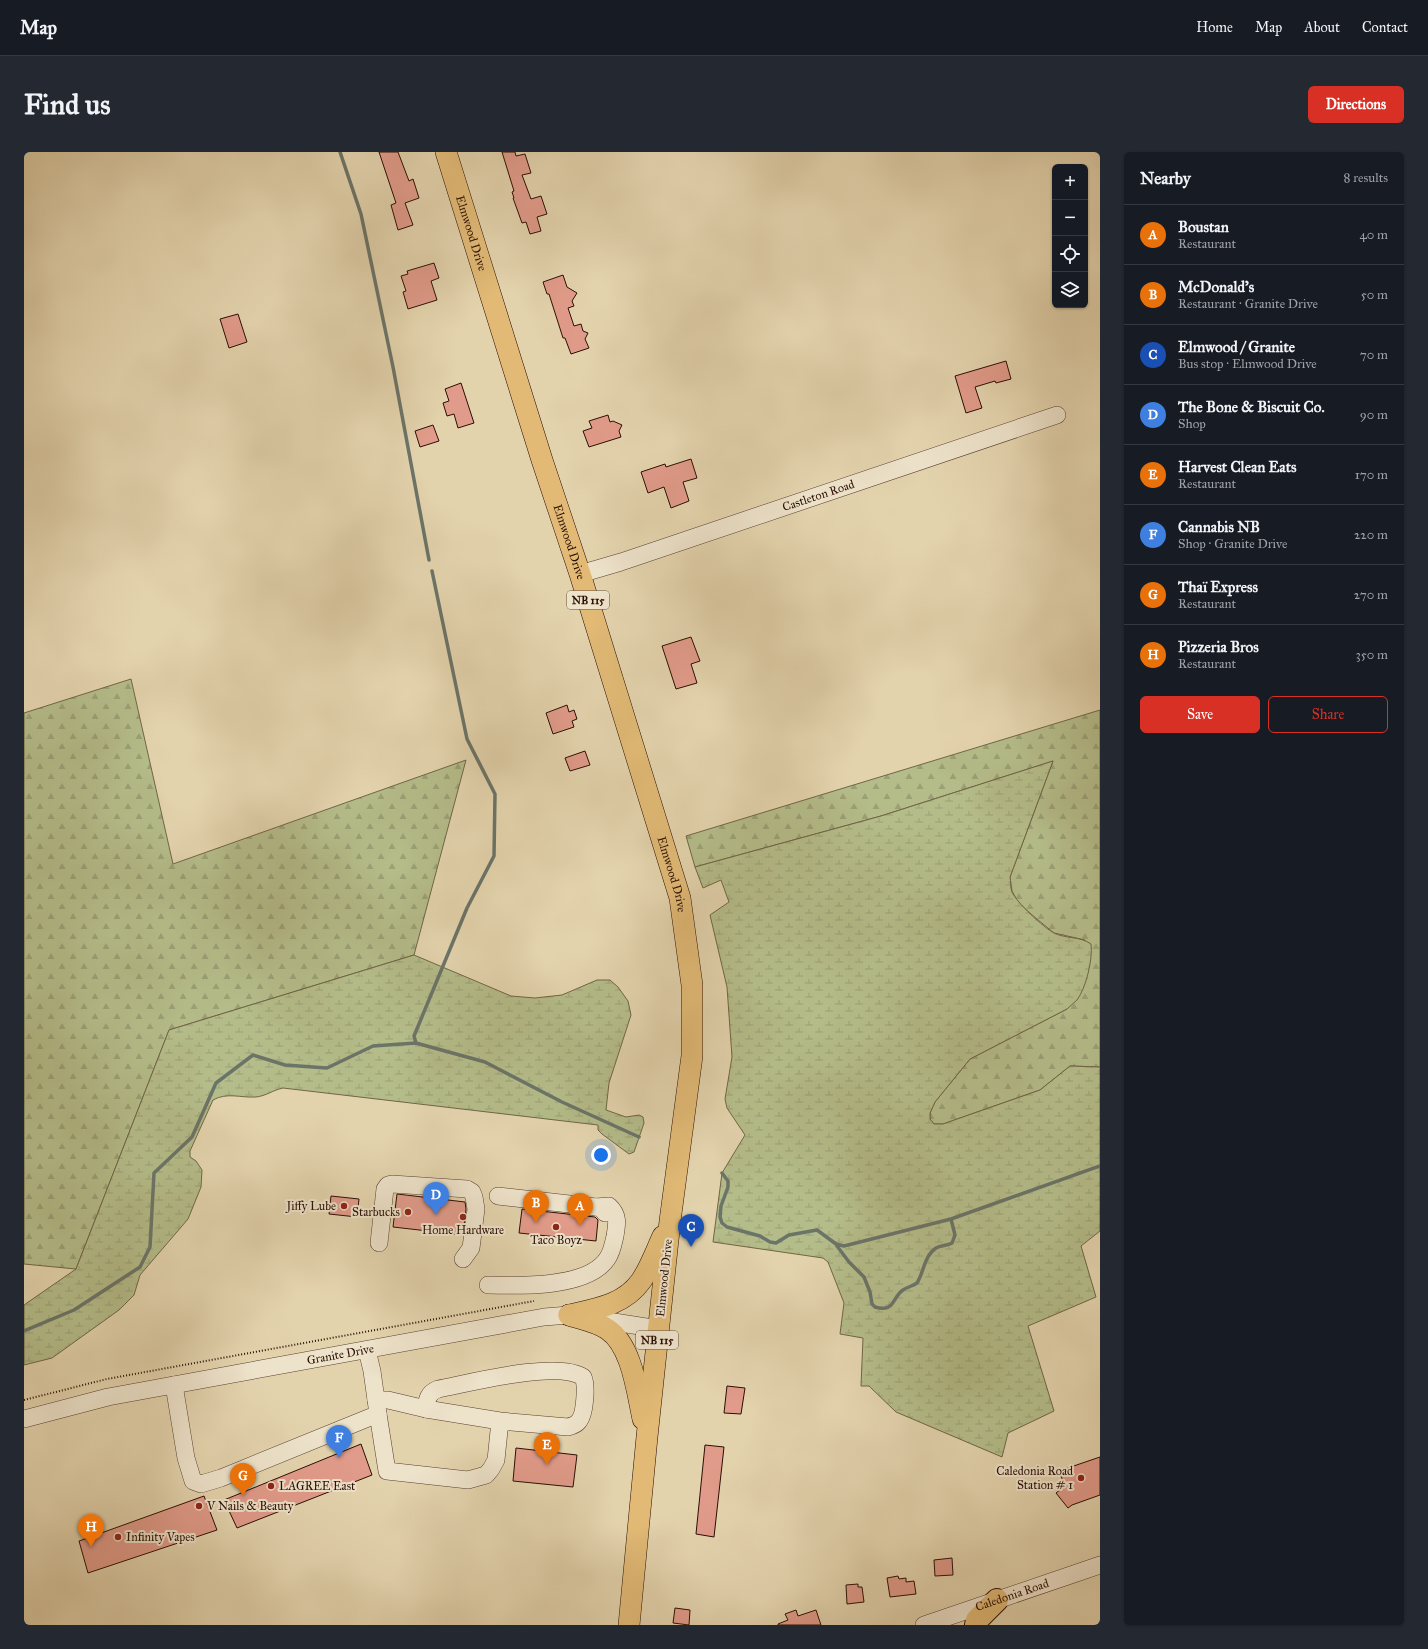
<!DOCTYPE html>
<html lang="en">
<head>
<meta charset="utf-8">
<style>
	body { margin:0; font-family:"IM FELL Great Primer",serif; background:#242831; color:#f1f3f6 }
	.controls { position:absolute; right:12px; top:12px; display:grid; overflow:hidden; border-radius:6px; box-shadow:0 1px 3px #0004 }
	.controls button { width:36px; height:36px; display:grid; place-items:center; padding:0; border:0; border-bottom:1px solid #363941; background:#171b24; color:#f1f3f6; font:20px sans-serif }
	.you { position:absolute; left:577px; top:1003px; width:14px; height:14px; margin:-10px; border:3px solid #fff; border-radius:50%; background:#1a73e8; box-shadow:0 0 0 6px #1a73e833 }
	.badge { display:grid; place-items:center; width:26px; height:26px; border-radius:50%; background:#d93025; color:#fff; font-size:13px; font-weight:700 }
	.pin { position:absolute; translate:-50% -33px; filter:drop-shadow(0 1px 2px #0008) }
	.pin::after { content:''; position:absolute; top:21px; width:14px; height:12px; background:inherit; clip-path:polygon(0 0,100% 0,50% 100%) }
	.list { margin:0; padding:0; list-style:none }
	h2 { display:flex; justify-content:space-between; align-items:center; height:52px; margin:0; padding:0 16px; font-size:17px }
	h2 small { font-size:13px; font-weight:400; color:#9ea1a6 }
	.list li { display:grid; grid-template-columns:26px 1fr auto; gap:12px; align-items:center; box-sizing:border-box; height:60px; padding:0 16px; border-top:1px solid #363941 }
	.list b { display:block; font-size:15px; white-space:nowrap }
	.list p { margin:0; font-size:13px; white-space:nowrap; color:#9ea1a6 }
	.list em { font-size:13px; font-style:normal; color:#9ea1a6 }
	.actions { display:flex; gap:8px; padding:12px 16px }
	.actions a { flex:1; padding:9px 0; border:1px solid #d93025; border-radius:6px; text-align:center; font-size:14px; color:#d93025 }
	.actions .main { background:#d93025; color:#fff }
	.icon { flex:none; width:22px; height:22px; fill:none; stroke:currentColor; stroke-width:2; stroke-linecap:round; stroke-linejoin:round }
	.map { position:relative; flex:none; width:1076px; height:1473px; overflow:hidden; border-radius:6px }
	header { display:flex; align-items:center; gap:24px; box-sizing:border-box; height:56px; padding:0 20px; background:#171b24; border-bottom:1px solid #363941 }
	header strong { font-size:19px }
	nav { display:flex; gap:22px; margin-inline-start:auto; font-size:14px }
	.intro { display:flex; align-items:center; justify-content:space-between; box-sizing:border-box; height:96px; padding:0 24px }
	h1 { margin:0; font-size:28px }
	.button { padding:10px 18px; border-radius:6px; background:#d93025; color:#fff; font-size:14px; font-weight:700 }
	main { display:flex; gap:24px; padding:0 24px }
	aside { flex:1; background:#171b24; border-radius:6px; box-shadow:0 1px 3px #0004 }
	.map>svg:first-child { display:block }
	.forest { fill:url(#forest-firs); stroke:#706546 }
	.wetland { fill:url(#wetland-marsh); stroke:#706546 }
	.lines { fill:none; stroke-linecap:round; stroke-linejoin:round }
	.stream { stroke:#6b7468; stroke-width:3.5 }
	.building { fill:#e19b8a; stroke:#2b0e03 }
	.minor-casing { stroke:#593f2e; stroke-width:18 }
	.major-casing { stroke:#2b0e03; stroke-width:22 }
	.highway-casing { stroke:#2b0e03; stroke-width:24 }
	.path { stroke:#2b0e03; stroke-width:2; stroke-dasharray:1 2; stroke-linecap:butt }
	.minor { stroke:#ede2ca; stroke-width:17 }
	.major { stroke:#e2ba76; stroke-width:21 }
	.highway { stroke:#e2ba76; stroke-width:22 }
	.poi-dot { fill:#8f2418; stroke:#ede2ca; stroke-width:1.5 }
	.labels { text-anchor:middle; stroke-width:4; stroke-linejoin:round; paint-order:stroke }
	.shield { fill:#ede2ca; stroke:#654e3f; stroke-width:1 }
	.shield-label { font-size:11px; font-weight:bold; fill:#2b0e03 }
	.street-label { font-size:12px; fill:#2b0e03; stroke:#ede2ca }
	.poi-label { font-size:12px; fill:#2b0e03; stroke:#ede2ca; text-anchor:end }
</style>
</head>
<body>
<header>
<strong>Map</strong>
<nav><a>Home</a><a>Map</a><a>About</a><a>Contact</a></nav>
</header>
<div class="intro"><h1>Find us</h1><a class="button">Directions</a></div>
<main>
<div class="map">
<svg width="1076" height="1473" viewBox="0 0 1076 1473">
	<defs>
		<pattern id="forest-firs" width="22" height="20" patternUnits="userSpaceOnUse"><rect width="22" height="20" fill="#b4bc89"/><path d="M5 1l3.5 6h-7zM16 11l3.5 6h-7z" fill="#9ba075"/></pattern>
		<pattern id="wetland-marsh" width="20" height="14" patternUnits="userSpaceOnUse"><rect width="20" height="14" fill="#b4bc89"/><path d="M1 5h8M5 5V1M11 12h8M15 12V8" fill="none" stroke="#9ba075"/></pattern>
	</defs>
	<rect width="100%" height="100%" fill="#e3d3ad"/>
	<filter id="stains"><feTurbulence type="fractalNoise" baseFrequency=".005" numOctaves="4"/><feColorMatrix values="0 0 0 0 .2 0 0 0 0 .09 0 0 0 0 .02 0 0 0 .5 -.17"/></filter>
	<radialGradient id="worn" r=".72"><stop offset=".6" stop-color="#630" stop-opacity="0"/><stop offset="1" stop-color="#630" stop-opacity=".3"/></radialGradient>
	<path class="forest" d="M107,527l42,185 293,-104 -52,195 -245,75 -93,239 -52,-5v-551z
		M1076,558v357l-30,-1 -30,24 -97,34h-9l-4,-5v-6l5,-11 35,-43 97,-50 18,-69 -31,-7 -23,-19 -13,-12 -6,-11 -2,-14 43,-116 -172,55 -186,51 -9,-31z"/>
	<path class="wetland" d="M1029,609l-43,116c1,4 0,11 2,15 5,11 31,35 42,41 12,6 26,3 37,11 2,15 -5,44 -14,56 -3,3 -7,6 -10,9l-97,50 -35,43 -5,11v6l4,5h9l97,-34 30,-24 30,1v164l-19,15 15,51 -68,29 26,85 -46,22 -6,24 -106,-45 -27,-26h-8l2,-48 -23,-4 4,-31 -16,-41 -5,-4 -110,-16 9,-69 23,-38 -18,-27 -2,-9 7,-42 -5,-70 -17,-72 19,-13 -8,-22 -18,8 -8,-21 186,-51z
		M390,803l97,41 24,2 27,-3 35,-15h13l8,7 10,14 3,14 -22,68 -3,27 20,7 13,-2 4,2 1,6 -10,29 -5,2 -27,-20 -4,-4v-5l-315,-37c-10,2 -17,8 -27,9 -15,1 -29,-5 -43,3l-23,51v6l6,4 6,9 -1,17 -13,32 -48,56 -6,20 -15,15 -67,48 -28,7v-60l52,-36 93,-239z"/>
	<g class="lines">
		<path class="stream" d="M316,0l21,62 32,153 36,193
			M392,891l-2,-7 53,-128 27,-52 1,-62 -28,-55 -35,-168
			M698,1021l6,8v6l-7,19 -1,11 2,6 5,4 33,9 10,6 6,1 13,-8 28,-5 19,14 8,2 107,-27 149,-53
			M813,1094l12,16 15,15 6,15 2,12 3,3c20,6 17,-10 28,-17 4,-3 10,-4 14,-7 7,-11 7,-27 19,-35 5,-3 11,-2 16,-5l3,-8 -4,-16
			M0,1179l50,-21 66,-43 10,-20 4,-74 38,-36 24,-54 37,-28 32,10 42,3 46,-22 43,-3 69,19 77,40 77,35"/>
	</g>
	<path class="building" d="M355,0h19l11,29 4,-2 6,19 -14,5 8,22 -15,5 -7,-25 5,-2z
		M478,0h13l1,4 9,-2 6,19 -9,2 9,24 10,-3 6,18 -10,3 4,14 -11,3 -4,-12 -4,1 -9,-25h1l-2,-6 2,-1z
		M410,111l5,15 -8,3 6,19 -29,9 -5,-17 3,-1 -5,-15 7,-2 -1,-3z
		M539,123l4,12 10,6 -5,8 2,5 -6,2 6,18 7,-2 2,7 5,2 -3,6 4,9 -18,6 -6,-16h-2l-14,-44h-2l-4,-12z
		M214,162l9,28 -18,6 -9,-29z
		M982,209l5,18 -15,4 -1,-2 -20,6 7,21 -16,5 -11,-37z
		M437,231l13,40 -16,5 -4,-14 -7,2 -4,-13 6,-2 -4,-12z
		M584,263l2,7 3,-1 9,4 -3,6 2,6 -32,10 -6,-16 9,-3 -3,-7z
		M409,273l6,16 -19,6 -5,-16z
		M667,307l6,19 -14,4 6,19 -18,7 -7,-21 -16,6 -7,-21 24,-8 1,3z
		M667,485l9,24 -9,3 6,19 -21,6 -14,-43z
		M543,553l2,7 5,-2 3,9 -5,2 2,6 -21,7 -7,-21z
		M561,599l5,14 -20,6 -5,-13z
		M373,1042l68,8 1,7 -3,26 -70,-8z
		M307,1044l28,3 -2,18 -28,-3z
		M498,1057l73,8 3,3 -2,21 -77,-8z
		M703,1234l18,2 -4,26 -17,-1z
		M337,1292l11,31 -135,53 -13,-28z
		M681,1293l19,2 -10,90 -18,-3z
		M492,1296l61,7 -4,32 -60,-6z
		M1076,1305v38l-28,10 -4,3 -12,-15 9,-7 -6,-15z
		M180,1344l13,34 -129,43 -9,-32z
		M928,1406l1,17 -18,1 -1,-16z
		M874,1424l1,3 7,-1v4l8,-1 2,13 -26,3 -3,-19z
		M834,1432v3h4l2,15 -17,2 -1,-19z
		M651,1456l15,2 -1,15 -16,-2z
		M772,1458l2,6 18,-6 5,15h-43v-1l10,-4 -3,-6z"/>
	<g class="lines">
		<g class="minor-casing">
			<g id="minor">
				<path id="s1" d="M556,422l41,-12 436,-147"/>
				<path d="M474,1044l98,11 5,1 4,5"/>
				<path d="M355,1091l6,-54 3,-4 4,-1 75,5 5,3 2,5 2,12 -5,39 -8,11"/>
				<path d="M464,1133c32,1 99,3 119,-26 5,-7 6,-14 8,-23 2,-12 4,-21 -6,-30l-13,1"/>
				<path d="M150,1233l12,73 7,23 8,3 20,-6 157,-64 -6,-43 -5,-21"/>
				<path d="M352,1248h12l38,9"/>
				<path d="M354,1262l9,57 81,9 18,-5 5,-6 5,-9 4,-39 68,6c4,-1 8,-2 11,-6 6,-7 8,-36 4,-44 -26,-17 -113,6 -145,12 -10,4 -11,10 -12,20l74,12"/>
				<path id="s2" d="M0,1267l84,-22 436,-80 25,-2 90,14"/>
				<path id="s3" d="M900,1473l176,-60"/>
			</g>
		</g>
		<g class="major-casing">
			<g id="major">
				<path id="s4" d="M422,0l96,308 38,114 100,324 12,87v71l-22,165 -23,216 -18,188"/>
				<path d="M545,1163c12,4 28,7 38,14 25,16 30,63 36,90"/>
				<path d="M545,1163c27,-6 55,-10 72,-34 9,-13 15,-30 22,-45"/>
			</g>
		</g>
		<g class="highway-casing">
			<path id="highway" d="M952,1473l1,-5 20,-20"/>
		</g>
		<path class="path" d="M0,1248l83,-21 427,-78"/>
		<use href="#minor" class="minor"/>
		<use href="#major" class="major"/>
		<use href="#highway" class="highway"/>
	</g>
	<g class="poi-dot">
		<circle cx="320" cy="1054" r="4"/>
		<circle cx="384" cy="1060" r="4"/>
		<circle cx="439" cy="1065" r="4"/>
		<circle cx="532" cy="1075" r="4"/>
		<circle cx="1057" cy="1326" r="4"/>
		<circle cx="247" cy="1334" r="4"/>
		<circle cx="175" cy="1354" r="4"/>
		<circle cx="94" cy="1385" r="4"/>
	</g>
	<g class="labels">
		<g class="shield">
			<rect x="543" y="439" width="42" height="18" rx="3"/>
			<rect x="612" y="1179" width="42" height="18" rx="3"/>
		</g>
		<g class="shield-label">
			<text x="564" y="452">NB 115</text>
			<text x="633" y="1192">NB 115</text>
		</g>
		<g class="street-label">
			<text dy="4" stroke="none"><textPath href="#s4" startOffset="85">Elmwood Drive</textPath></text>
			<text dy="4" stroke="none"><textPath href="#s1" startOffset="251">Castleton Road</textPath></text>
			<text dy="4" stroke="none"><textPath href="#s4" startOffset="409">Elmwood Drive</textPath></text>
			<text dy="4" stroke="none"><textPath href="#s4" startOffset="757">Elmwood Drive</textPath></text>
			<text transform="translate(640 1126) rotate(-84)" y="4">Elmwood Drive</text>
			<text dy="4" stroke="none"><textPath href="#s2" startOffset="323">Granite Drive</textPath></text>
			<text dy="4" stroke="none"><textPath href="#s3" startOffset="93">Caledonia Road</textPath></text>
		</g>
		<g class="poi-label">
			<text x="312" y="1058">Jiffy Lube</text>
			<text x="376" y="1064">Starbucks</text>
			<text x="439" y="1082" text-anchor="middle">Home Hardware</text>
			<text x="532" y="1092" text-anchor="middle">Taco Boyz</text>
			<text x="1049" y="1323">Caledonia Road<tspan x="1049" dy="14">Station # 1</tspan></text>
			<text x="255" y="1338" text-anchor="start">LAGREE East</text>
			<text x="183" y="1358" text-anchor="start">V Nails &amp; Beauty</text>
			<text x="102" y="1389" text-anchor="start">Infinity Vapes</text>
		</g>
	</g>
	<rect width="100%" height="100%" filter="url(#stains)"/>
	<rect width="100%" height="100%" fill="url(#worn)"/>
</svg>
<div class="controls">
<button>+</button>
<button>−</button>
<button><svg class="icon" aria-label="locate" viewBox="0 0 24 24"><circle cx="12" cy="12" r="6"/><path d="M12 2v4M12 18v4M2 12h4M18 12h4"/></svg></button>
<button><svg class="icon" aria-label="layers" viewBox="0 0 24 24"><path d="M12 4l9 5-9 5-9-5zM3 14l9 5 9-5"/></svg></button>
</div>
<div class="you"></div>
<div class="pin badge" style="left:556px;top:1074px;background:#e8710a">A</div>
<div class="pin badge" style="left:512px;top:1071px;background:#e8710a">B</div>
<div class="pin badge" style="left:667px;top:1095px;background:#1a4fb4">C</div>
<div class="pin badge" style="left:412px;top:1063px;background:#3f7fe0">D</div>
<div class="pin badge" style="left:523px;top:1313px;background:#e8710a">E</div>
<div class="pin badge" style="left:315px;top:1306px;background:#3f7fe0">F</div>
<div class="pin badge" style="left:219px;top:1344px;background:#e8710a">G</div>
<div class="pin badge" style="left:67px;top:1395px;background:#e8710a">H</div>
</div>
<aside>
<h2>Nearby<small>8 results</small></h2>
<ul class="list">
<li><span class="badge" style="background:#e8710a">A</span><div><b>Boustan</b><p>Restaurant</p></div><em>40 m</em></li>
<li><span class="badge" style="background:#e8710a">B</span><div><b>McDonald's</b><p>Restaurant · Granite Drive</p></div><em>50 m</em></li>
<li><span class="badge" style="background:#1a4fb4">C</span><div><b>Elmwood / Granite</b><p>Bus stop · Elmwood Drive</p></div><em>70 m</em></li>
<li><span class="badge" style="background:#3f7fe0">D</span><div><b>The Bone &amp; Biscuit Co.</b><p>Shop</p></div><em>90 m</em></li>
<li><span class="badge" style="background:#e8710a">E</span><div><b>Harvest Clean Eats</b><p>Restaurant</p></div><em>170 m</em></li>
<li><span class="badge" style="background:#3f7fe0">F</span><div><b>Cannabis NB</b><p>Shop · Granite Drive</p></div><em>220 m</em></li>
<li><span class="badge" style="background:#e8710a">G</span><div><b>Thaï Express</b><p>Restaurant</p></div><em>270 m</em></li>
<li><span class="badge" style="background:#e8710a">H</span><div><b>Pizzeria Bros</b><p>Restaurant</p></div><em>350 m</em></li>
</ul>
<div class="actions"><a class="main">Save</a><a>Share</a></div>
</aside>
</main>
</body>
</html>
